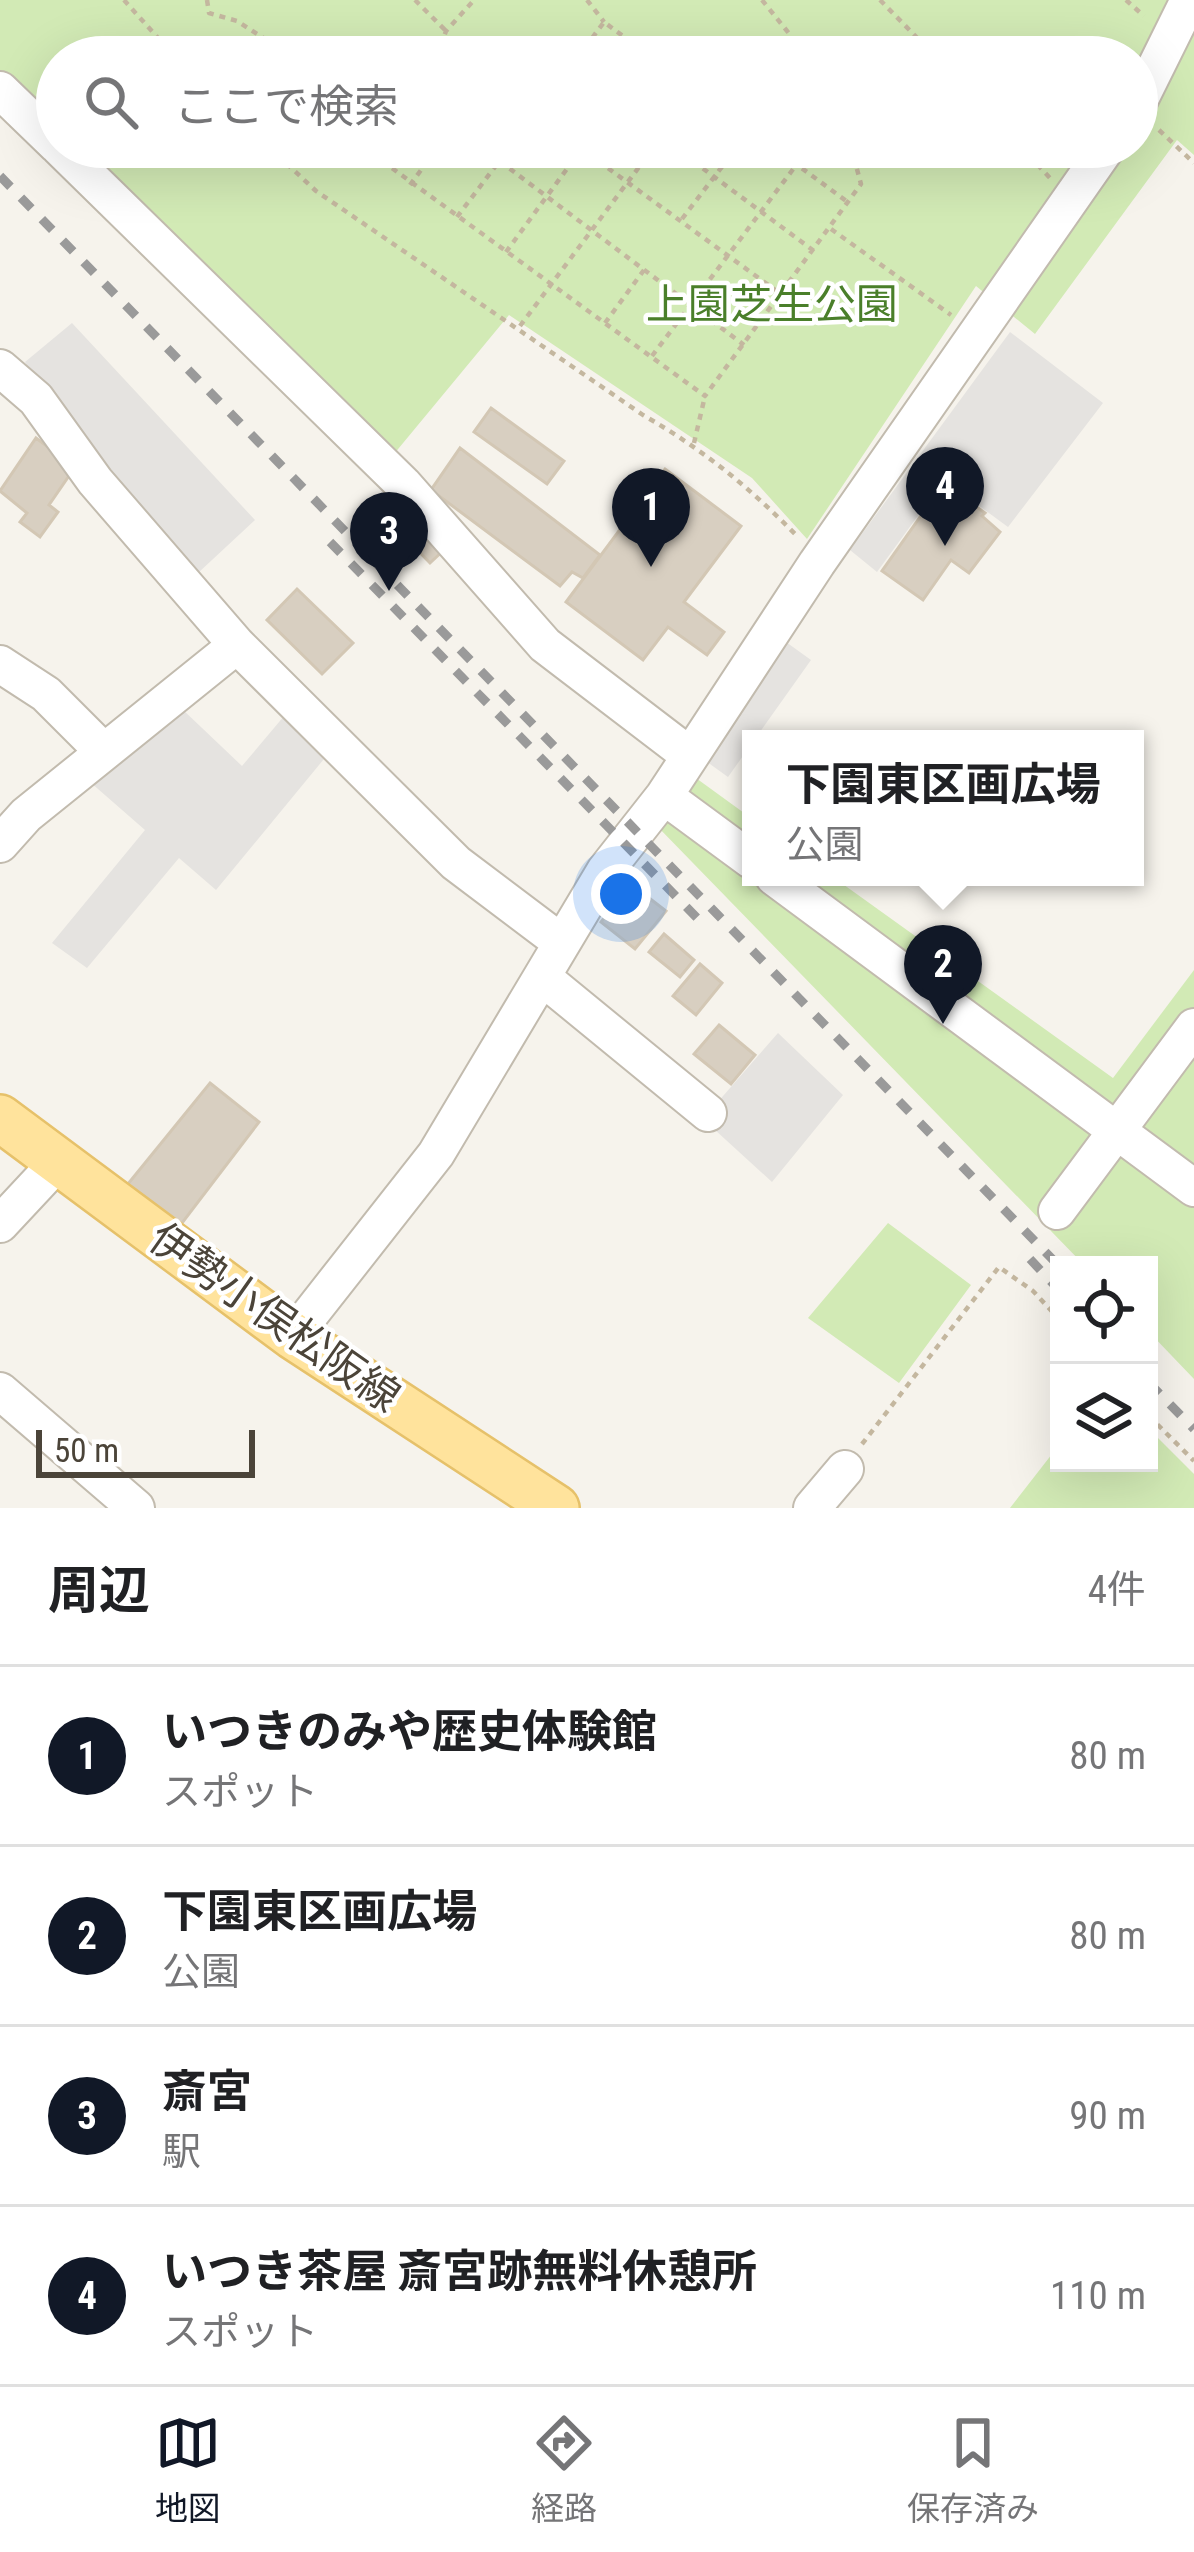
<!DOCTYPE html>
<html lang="ja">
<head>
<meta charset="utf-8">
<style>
	body { margin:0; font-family:"Roboto Condensed","Noto Sans JP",sans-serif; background:#f6f6f6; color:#202124 }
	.controls { position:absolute; right:36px; bottom:36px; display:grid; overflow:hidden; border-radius:0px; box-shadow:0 12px 48px #0002 }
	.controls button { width:108px; height:108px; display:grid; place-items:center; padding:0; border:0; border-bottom:3px solid #e0e0e0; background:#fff; color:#202124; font:60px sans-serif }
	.scale { position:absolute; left:36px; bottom:30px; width:219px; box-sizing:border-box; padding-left:12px; border:6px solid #4b4439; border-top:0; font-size:33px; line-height:42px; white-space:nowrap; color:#4b4439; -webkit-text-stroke:9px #fff; paint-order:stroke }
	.you { position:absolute; left:621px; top:894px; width:42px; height:42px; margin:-30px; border:9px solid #fff; border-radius:50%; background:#1a73e8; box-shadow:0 0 0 18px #1a73e833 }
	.badge { display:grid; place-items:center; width:78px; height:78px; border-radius:50%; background:#111827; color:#fff; font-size:39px; font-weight:700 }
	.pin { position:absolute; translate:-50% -99px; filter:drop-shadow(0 3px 6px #0008) }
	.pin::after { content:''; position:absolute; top:63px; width:42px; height:36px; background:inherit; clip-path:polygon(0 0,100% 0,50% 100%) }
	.popup { position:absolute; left:742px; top:730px; width:402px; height:156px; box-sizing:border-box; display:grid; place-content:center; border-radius:0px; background:#fff; filter:drop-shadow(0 3px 9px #0005); font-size:39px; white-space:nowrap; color:#757577 }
	.popup b { font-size:45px; color:#202124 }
	.popup::after { content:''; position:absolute; left:50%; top:100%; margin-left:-24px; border:24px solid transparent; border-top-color:#fff }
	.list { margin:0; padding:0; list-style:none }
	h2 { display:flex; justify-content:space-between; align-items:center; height:156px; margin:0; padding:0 48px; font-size:51px }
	h2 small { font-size:39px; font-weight:400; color:#757577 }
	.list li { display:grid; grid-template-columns:78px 1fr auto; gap:36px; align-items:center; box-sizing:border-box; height:180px; padding:0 48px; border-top:3px solid #e0e0e0 }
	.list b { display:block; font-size:45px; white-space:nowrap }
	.list p { margin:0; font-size:39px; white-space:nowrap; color:#757577 }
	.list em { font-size:39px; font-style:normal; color:#757577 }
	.icon { flex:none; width:66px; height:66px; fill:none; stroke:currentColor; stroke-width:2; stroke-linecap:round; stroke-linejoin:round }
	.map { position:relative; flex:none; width:1194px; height:1508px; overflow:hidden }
	.search { position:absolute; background:#fff; box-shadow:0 12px 48px #0002; left:36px; right:36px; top:36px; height:132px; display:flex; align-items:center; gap:30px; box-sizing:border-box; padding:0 42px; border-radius:66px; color:#757577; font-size:45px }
	.sheet { height:876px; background:#fff }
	nav { display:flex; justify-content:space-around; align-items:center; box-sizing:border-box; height:168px; border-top:3px solid #e0e0e0; background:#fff; font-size:33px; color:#757577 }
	nav a { display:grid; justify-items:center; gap:6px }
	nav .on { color:#111827 }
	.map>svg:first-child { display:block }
	.green { fill:#d2eab5 }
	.parking { fill:#e5e3e0 }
	.building { fill:#d8cfc1; stroke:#d3c7b4; stroke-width:3 }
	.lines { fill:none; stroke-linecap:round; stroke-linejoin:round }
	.minor-casing { stroke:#c2bbae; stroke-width:40 }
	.major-casing { stroke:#e6c16a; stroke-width:50 }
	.path { stroke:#c4b79f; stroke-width:4.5; stroke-dasharray:6 6; stroke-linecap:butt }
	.minor { stroke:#fff; stroke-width:36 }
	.major { stroke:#ffe39c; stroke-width:45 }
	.rail { stroke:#9a9a9a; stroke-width:9; stroke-dasharray:15 15; stroke-linecap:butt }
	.labels { text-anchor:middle; stroke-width:9; stroke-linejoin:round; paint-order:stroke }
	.park-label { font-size:42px; fill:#4a7f2a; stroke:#fff }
	.street-label { font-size:42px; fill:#4b4439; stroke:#fff }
</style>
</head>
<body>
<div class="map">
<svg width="1194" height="1508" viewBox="0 0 1194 1508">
	<rect width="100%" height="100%" fill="#f6f3ec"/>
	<path class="green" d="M0,0h1194v155l-17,-15 -142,194 -59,-48 -169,253 -55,-61 -243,-163 -120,145 -315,-313h1063v-90h-1080v73l-57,-57z
		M689,773l62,45v59h82l280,201 81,-108v409l-45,-47v-67h-65l-428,-440z
		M888,1223l83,62 -72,98 -91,-65z
		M1149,1429l45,45v34h-184l49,-63v18h90z"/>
	<path class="parking" d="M72,323l183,197 -57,53 -100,-106 -73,-105z
		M1010,332l93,71 -95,124 -64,-47 -67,92 -27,-22z
		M786,642l25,18 -83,117 -25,-18z
		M181,708l61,58 48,-57 43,39 -117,142 -37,-32 -92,110 -35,-25 93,-113 -55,-48z
		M778,1033l65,62 -71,87 -69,-63z"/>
	<path class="building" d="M491,408l73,53 -17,23 -73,-52z
		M36,438l39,29 -26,38 9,7 -18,25 -20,-15 7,-9 -27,-22z
		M460,448l140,107 -17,23 -11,-6 -12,14 -129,-96z
		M665,469l76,57 -57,76 40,30 -17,23 -39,-28 -25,33 -77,-58z
		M944,483l41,30 -3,3 18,16 -31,41 -18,-13 -28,40 -41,-29z
		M400,499l47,48 -17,16 -47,-48z
		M297,589l56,54 -31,31 -55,-54z
		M631,884l35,27 -31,38 -34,-27z
		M664,934l30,26 -14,17 -31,-25z
		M700,964l22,19 -26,32 -23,-19z
		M719,1025l36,30 -24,29 -37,-30z
		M210,1083l49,39 -83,109 -53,-41z"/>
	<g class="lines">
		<g class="minor-casing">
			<path id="minor" d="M0,90l57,55
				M1137,105l52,-105
				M59,147l344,337 142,161 144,110
				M0,368l36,31 59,82 142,164 219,218 106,80
				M0,664l46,30 58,58
				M664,796l87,64
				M0,844l26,-29 211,-170
				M774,877l420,311
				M542,977l166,136
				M1057,1211l137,-184
				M0,1224l57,-61
				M293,1336l143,-182 169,-283 59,-75 153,-233 290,-416
				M0,1391l136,117
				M812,1508l33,-39"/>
		</g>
		<g class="major-casing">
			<path id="major" d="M0,1118l293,218 263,172"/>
		</g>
		<path class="path" d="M124,0l51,57
			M207,0l2,13 28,8 56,36
			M415,0l30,30
			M587,0l17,22
			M762,0l46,57
			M880,0l56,57
			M1126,0l18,16
			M443,48l13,9
			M437,57l9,-26 28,-31
			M578,57l26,-35 47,35
			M1159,130l35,33
			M269,147l47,44 327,224c59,34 105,71 152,119
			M363,147l342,249 156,-212 -10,-37
			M481,147l263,198
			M579,147l203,148
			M674,147l140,104
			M773,147l76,56
			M1021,147l29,31
			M410,185l28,-38
			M457,217l53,-70
			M682,219l55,-72
			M831,229l120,86
			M506,252l77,-105
			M605,323l39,-53
			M520,326l134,-179
			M652,356l145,-192
			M694,443l11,-47
			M1149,1416l45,45
			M862,1444l137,-177 34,24 26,28"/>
		<use href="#minor" class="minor"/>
		<use href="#major" class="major"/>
		<path class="rail" d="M0,176l1059,1090
			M330,542l369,378
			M1030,1259l29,31
			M1149,1383l45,46"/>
	</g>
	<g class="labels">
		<g class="park-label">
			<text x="772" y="319">上園芝生公園</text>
		</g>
		<g class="street-label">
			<text transform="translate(275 1317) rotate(35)" y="15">伊勢小俣松阪線</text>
		</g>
	</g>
</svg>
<div class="controls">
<button><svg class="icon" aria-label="locate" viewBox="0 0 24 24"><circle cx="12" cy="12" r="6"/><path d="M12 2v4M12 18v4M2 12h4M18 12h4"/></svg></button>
<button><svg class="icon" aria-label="layers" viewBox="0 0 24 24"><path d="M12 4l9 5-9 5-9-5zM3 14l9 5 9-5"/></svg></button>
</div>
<div class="scale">50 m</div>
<div class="you"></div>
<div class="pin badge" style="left:651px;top:567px">1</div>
<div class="pin badge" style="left:943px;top:1024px">2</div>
<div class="popup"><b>下園東区画広場</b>公園</div>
<div class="pin badge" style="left:389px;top:591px">3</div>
<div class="pin badge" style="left:945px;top:546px">4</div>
<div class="search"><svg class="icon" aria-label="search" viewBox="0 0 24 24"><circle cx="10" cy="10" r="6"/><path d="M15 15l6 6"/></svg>ここで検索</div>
</div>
<section class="sheet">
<h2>周辺<small>4件</small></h2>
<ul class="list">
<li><span class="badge">1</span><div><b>いつきのみや歴史体験館</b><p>スポット</p></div><em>80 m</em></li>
<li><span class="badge">2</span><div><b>下園東区画広場</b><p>公園</p></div><em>80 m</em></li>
<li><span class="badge">3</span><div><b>斎宮</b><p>駅</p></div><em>90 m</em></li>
<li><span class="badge">4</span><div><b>いつき茶屋 斎宮跡無料休憩所</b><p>スポット</p></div><em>110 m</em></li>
</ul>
</section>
<nav>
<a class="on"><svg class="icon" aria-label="map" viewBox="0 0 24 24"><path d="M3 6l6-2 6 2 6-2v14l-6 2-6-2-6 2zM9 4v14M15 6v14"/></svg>地図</a>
<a><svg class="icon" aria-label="directions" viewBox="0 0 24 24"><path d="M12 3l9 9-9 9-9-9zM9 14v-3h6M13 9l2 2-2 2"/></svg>経路</a>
<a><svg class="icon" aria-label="saved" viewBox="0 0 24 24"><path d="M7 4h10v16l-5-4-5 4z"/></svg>保存済み</a>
</nav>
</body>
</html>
